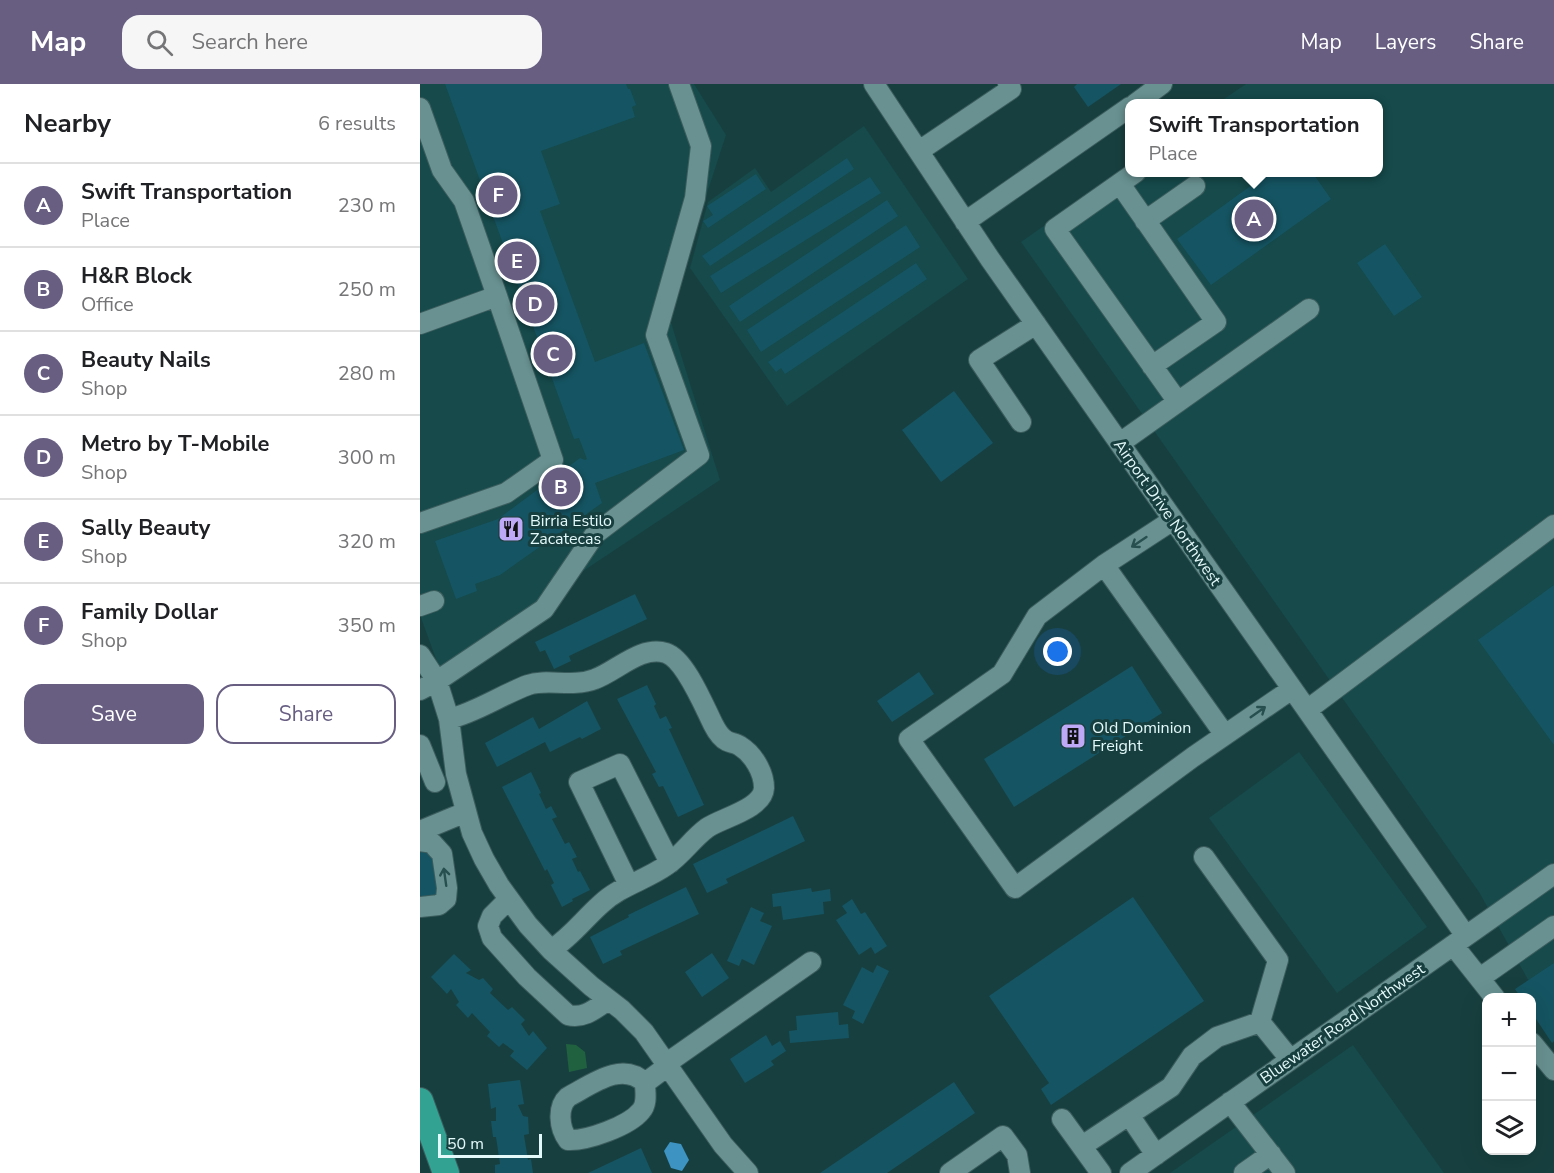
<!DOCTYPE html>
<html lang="en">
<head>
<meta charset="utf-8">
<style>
	body { margin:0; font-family:"Nunito Sans",sans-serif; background:#f6f6f6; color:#202124 }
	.controls { position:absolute; right:18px; bottom:18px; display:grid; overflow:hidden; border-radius:12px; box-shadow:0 6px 24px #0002 }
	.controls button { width:54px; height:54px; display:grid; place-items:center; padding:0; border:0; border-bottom:2px solid #e0e0e0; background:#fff; color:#202124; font:30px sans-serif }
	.scale { position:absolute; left:18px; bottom:15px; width:104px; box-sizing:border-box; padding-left:6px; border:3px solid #e4f9f9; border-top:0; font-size:16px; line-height:21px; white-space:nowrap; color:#e4f9f9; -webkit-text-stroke:4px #183f3f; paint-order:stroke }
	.you { position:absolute; left:638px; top:568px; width:21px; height:21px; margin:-15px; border:4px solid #fff; border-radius:50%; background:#1a73e8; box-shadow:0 0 0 9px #1a73e833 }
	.badge { display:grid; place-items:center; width:39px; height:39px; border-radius:50%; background:#675e82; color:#fff; font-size:20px; font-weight:700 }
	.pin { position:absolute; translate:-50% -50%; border:3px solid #fff; box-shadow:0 2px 6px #0006 }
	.popup { position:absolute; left:705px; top:15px; width:258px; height:78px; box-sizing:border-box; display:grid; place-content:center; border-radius:12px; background:#fff; filter:drop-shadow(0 2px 4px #0005); font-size:20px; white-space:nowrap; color:#757577 }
	.popup b { font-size:22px; color:#202124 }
	.popup::after { content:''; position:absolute; left:50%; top:100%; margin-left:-12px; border:12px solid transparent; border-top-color:#fff }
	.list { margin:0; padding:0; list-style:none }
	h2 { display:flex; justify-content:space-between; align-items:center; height:78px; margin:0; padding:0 24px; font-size:26px }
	h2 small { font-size:20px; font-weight:400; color:#757577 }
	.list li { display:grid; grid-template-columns:39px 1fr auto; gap:18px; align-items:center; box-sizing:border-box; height:84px; padding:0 24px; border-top:2px solid #e0e0e0 }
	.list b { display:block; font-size:22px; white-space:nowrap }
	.list p { margin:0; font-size:20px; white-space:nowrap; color:#757577 }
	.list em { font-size:20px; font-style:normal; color:#757577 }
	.actions { display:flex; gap:12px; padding:18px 24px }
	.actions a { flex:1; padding:14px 0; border:2px solid #675e82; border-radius:18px; text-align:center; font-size:21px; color:#675e82 }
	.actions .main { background:#675e82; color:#fff }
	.icon { flex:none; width:33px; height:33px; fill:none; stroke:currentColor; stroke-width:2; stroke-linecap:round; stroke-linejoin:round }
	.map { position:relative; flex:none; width:1134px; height:1089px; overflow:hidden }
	header { display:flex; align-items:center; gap:36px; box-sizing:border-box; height:84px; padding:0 30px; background:#675e82; color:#fff }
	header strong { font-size:28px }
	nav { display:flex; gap:33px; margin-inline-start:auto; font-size:21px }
	.search { width:420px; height:54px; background:#f6f6f6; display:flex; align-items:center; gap:15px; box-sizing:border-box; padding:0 21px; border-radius:18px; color:#757577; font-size:22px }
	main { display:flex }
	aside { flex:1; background:#fff }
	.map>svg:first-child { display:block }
	.built { fill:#164a4b }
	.green { fill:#20623f }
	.water { fill:#3d93c2 }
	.building { fill:#155462 }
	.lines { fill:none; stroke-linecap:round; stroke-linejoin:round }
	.minor-casing { stroke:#3b5c5d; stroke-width:22 }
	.major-casing { stroke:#3b5c5d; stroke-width:28 }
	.minor { stroke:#699191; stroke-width:20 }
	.major { stroke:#32a393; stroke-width:26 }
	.oneway { stroke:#284f4f }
	.labels { text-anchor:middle; stroke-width:6; stroke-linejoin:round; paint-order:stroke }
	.street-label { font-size:16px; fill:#e4f9f9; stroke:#183f3f }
	.poi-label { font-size:16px; fill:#e4f9f9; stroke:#183f3f; text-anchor:start }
</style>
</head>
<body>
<header>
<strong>Map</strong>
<div class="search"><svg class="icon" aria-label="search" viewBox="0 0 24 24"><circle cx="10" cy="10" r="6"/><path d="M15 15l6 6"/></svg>Search here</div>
<nav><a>Map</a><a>Layers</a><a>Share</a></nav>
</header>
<main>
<aside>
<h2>Nearby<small>6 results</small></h2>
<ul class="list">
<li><span class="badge">A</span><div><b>Swift Transportation</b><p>Place</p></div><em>230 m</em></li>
<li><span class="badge">B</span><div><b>H&amp;R Block</b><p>Office</p></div><em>250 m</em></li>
<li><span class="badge">C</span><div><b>Beauty Nails</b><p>Shop</p></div><em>280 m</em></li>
<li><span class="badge">D</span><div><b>Metro by T-Mobile</b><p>Shop</p></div><em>300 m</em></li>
<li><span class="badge">E</span><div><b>Sally Beauty</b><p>Shop</p></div><em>320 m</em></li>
<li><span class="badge">F</span><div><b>Family Dollar</b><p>Shop</p></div><em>350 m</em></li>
</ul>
<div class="actions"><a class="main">Save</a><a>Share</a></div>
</aside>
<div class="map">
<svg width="1134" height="1089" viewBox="0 0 1134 1089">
	<rect width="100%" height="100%" fill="#183f3f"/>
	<path class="built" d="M0,0h274l32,51 -58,178 52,167 -281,187 -19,-52z
		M826,0h308v942l-75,-134 -458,-650 108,-76 1,6h248v-68l-160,-1z
		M444,42l104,153 -181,127 -97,-138 18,-66 47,-34 16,24z
		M879,668l128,175 -90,66 -128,-175z
		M933,961l91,128h-274z"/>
	<path class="green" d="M146,960l10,1 9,7 2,16 -18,4z"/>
	<path class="water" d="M250,1058l11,2 8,16 -7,11 -11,-3 -7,-17z"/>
	<path class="building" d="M25,0h181l2,5h2l6,16 -4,2 3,10 -94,34 19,53 -20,7 55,151 49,-19 40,107 -89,33 7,20 -102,72 -25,9 2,7 -21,8 -21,-58 63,-22 82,-61 5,2 2,-1 -8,-21 -5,1z
		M657,0h44l-33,23 -14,-20z
		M427,74l7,11 -144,97 -8,-10z
		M850,88h42l19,27 -120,86 -34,-46z
		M336,90l10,15 -58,39 -5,-7 10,-6 -6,-9z
		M450,93l11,16 -160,100 -11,-17z
		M467,116l11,16 -158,106 -11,-16z
		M486,141l14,22 -159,105 -14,-22z
		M965,160l37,53 -28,19 -37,-53z
		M496,179l11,16 -142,95 -4,-6 -5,4 -8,-10z
		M534,307l39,52 -52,39 -39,-52z
		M1134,501v160l-76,-105z
		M215,510l12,25 -78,37 2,5 -17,8 -9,-19 -5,2 -5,-10z
		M712,582l30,47 -148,94 -30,-48z
		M499,588l15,22 -42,28 -15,-21z
		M227,601l9,19 -2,2 6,13 6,-3 6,12 -3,1 35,76 -26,12 -15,-31 -4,1 -7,-13 4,-2 -39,-73z
		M167,617l14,28 -19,10 -2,-2 -30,15 -5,-10 -48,25 -12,-24 48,-26 6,12z
		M111,688l10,21 -2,1 7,15 5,-3 6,11 -5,2 13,25 4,-2 8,15 -5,2 6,13 2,-1 10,19 -18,9 1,2 -11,6 -11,-22 3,-2 -7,-14 -2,2 -43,-84z
		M373,732l12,25 -79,38 2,4 -21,10 -14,-29z
		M12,762l8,52 -20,4v-55z
		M266,803l13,27 -79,37 2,4 -19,9 -13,-27 39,-20 -1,-2z
		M391,804l1,4 18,-3 1,12 -8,1 1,12 -41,6 -2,-14 -8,1 -1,-13z
		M713,813l71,104 -153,104 -10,-16 8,-6 -60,-87z
		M432,815l9,15 4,-2 22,34 -12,8 -4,-7 -12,8 -23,-35 11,-7 -5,-7z
		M331,823l13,6 -4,8 12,5 -18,39 -12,-6 -3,7 -12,-5z
		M292,869l17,25 -27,19 -17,-25z
		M34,870l17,16 -5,3 13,7 4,-2 10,11 -3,4 18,17 4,-3 13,13 -4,4 8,12 4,-5 14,17 -20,22 -17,-14 4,-5 -11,-8 -4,4 -12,-11 3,-4 -18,-19 -4,5 -12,-13 3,-3 -8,-13 -4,5 -16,-17z
		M1134,879v78l-2,2 -20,-30v-15h-11l-6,-9z
		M457,881l12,6 -26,53 -11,-6 3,-7 -12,-6 19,-38 11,6z
		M418,928l1,13 9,-1 1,14 -59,5 -1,-12 8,-1 -1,-14z
		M346,951l6,11 8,-5 6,10 -15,10 3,4 -29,18 -15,-24z
		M100,996l4,24 -6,1 5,11 5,1 1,17 -5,1 4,25 3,-1 2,14h-38v-8l5,-1 -4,-27h-3l-2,-16h5v-14l-5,2 -3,-25z
		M534,998l21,31 -88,60h-67z
		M221,1064l11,25h-64z"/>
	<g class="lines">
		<g class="minor-casing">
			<path id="minor" d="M454,0l116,175 476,677
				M715,20l27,-20
				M0,24l22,62 22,31 33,95 -77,28
				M499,67l92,-62 -3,-5
				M716,88l-81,57 123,173
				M700,100l96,138 -64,44
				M725,137l50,-35
				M545,138l165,-115
				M601,338l-42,-62 57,-36
				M700,359l189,-134
				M753,436l-69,45 -67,51 -35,58 -93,65 106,149 178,-131 99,-68
				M0,439l86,-30 47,-33 -56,-164
				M684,481l121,170
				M0,522l14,-5
				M0,571l17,26 12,38 7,55 16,59 12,26 15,26 29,40 23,25 40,36 31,24 22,22 79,113 25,28
				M0,606l17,-9 107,-72 51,-75 104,-79 -43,-120 39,-137 6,-52 -22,-62
				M887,626l247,-185
				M29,635c28,-7 52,-24 79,-34 19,-7 44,3 67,-6 22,-8 46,-34 71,-26 19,6 38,53 47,71 3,6 8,14 14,17 4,2 9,2 13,5 13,8 24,26 24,42 -1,21 -43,30 -57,40 -15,11 -24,26 -40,37 -21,15 -47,21 -66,39 -17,15 -30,33 -50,46
				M0,661l15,37
				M0,747l46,-19
				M0,757l12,2 10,11 5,34 -1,11 -7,6 -19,2
				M784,773l74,103 -18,62
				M209,801l-50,-103 41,-18 50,99
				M89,815l-17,17 -4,10 4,12 35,39 41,38c16,4 27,-6 40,-15
				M1033,861l42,53
				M1060,894l74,-52
				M1112,959l22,27
				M247,979l144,-101
				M225,999c-23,-23 -54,2 -77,14 -11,10 -9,31 0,43 19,1 61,-14 73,-29 7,-8 4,-19 4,-28l24,-18
				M810,1018l55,71
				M709,1031l27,40
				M642,1035l39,54
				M662,1062l89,-59 21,-31 25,-19 43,-15 30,37
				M530,1089l53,-37 14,19 3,18
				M710,1089l424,-299
				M824,1089l27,-19"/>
		</g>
		<g class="major-casing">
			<path id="major" d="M0,1017l26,72"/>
		</g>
		<use href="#minor" class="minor"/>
		<use href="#major" class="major"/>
	</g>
	<defs><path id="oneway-shaft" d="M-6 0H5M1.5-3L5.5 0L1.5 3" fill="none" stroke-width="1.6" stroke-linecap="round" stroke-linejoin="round" transform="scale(1.5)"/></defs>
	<g class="oneway">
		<use href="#oneway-shaft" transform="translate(719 458) rotate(146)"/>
		<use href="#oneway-shaft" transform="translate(838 628) rotate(-35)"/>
		<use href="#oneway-shaft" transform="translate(25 793) rotate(-98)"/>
	</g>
	<defs>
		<g id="restaurant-square" transform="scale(1.35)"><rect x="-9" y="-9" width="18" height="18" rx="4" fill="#bda9f5" stroke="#183f3f"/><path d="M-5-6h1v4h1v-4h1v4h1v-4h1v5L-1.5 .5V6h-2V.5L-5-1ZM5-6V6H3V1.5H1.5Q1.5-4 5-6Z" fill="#111"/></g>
		<g id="building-square" transform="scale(1.35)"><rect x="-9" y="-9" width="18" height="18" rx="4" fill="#bda9f5" stroke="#183f3f"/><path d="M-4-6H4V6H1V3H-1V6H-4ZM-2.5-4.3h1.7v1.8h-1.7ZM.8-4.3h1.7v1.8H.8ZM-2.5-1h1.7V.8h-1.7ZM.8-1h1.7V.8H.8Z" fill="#111"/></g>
	</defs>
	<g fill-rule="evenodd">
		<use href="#restaurant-square" x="91" y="445"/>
		<use href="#building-square" x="653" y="652"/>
	</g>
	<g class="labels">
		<g class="street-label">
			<text transform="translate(748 428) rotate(55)" y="6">Airport Drive Northwest</text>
			<text transform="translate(922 939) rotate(-35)" y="6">Bluewater Road Northwest</text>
		</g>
		<g class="poi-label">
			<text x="110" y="442">Birria Estilo<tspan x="110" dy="18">Zacatecas</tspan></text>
			<text x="672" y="649">Old Dominion<tspan x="672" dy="18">Freight</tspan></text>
		</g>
	</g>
</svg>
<div class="controls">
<button>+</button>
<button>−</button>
<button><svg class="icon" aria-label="layers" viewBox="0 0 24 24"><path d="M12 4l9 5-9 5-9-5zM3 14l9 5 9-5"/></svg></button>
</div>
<div class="scale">50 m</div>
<div class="you"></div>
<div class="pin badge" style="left:834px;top:135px">A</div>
<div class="popup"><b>Swift Transportation</b>Place</div>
<div class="pin badge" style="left:141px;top:403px">B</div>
<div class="pin badge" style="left:133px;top:270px">C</div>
<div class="pin badge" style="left:115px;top:220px">D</div>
<div class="pin badge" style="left:97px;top:177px">E</div>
<div class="pin badge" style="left:78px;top:111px">F</div>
</div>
</main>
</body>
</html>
